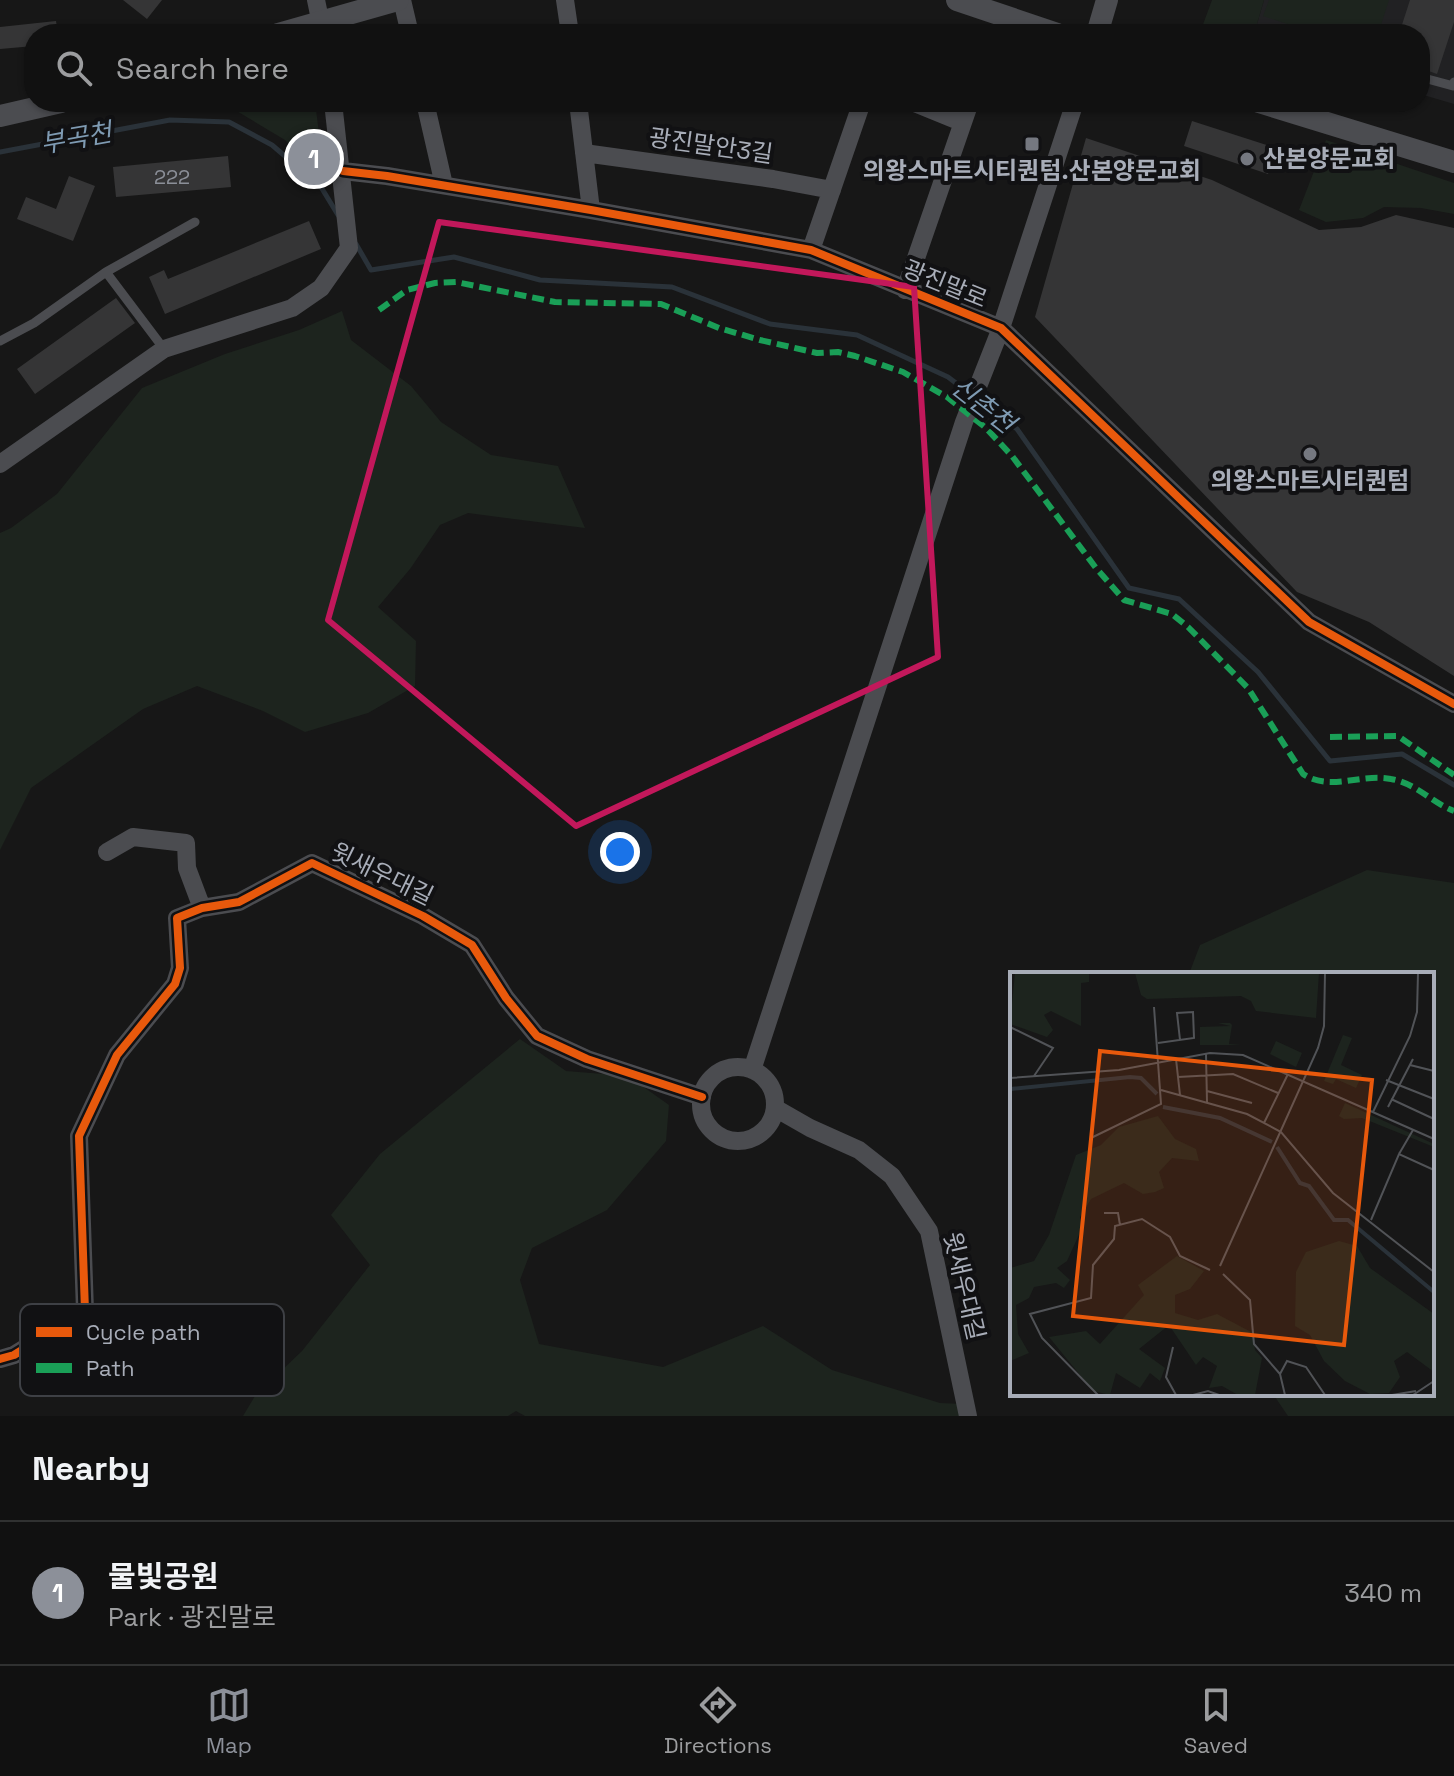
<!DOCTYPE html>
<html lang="en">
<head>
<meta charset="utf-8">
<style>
	body { margin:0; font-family:"Space Grotesk","Noto Sans KR",sans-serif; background:#1e1f1f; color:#f1f3f6 }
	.you { position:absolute; left:620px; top:852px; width:28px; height:28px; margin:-20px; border:6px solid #fff; border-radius:50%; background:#1a73e8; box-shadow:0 0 0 12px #1a73e833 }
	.badge { display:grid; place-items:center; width:52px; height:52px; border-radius:50%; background:#8c9099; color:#fff; font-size:26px; font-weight:700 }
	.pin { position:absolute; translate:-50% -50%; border:4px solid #fff; box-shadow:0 2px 8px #0006 }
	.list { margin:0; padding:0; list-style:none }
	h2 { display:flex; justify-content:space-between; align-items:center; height:104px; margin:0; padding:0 32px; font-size:34px }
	h2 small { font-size:26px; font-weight:400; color:#9c9d9f }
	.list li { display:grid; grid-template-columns:52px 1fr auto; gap:24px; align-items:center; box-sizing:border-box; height:144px; padding:0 32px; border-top:2px solid #303131 }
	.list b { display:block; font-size:30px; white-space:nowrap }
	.list p { margin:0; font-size:26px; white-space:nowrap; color:#9c9d9f }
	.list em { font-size:26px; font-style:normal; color:#9c9d9f }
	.icon { flex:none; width:44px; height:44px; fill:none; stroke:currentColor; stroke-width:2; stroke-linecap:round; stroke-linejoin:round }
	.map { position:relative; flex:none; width:1454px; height:1416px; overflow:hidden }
	.search { position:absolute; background:#111; box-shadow:0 2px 6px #0004; left:24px; right:24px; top:24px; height:88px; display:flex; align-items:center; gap:20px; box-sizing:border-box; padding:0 28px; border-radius:32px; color:#9c9d9f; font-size:30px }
	.sheet { height:248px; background:#111 }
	nav { display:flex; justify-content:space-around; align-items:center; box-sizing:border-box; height:112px; border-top:2px solid #303131; background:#111; font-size:22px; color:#9c9d9f }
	nav a { display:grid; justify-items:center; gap:4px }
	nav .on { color:#8c9099 }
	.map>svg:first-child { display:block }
	.built { fill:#212123 }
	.green { fill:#1d241e }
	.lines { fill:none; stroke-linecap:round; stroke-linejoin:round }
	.stream { stroke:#2a3239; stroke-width:5 }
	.building { fill:#353536 }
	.service { stroke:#4b4c50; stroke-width:9 }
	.minor { stroke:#4b4c50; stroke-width:18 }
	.tertiary { stroke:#4b4c50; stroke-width:22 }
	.quiet { stroke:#1a9f57; stroke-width:6; stroke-dasharray:12 6; stroke-linecap:butt }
	.cycleway-casing { stroke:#111113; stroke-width:13 }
	.cycleway { stroke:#e8590c; stroke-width:8 }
	.marked { fill:none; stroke:#c2185b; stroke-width:6; stroke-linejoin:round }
	.poi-dot { fill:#757880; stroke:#111113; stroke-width:3 }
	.labels { text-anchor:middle; stroke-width:8; stroke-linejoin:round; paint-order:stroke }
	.number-label { font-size:20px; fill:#8b8f98 }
	.street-label { font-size:24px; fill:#a8adb8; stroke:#111113 }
	.poi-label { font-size:24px; font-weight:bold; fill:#a8adb8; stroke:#111113 }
	.water-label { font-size:26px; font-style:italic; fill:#7f9bb3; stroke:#111113 }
	.inset-river { fill:none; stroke:#2a3239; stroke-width:4 }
	.inset-road { fill:none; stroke:#515357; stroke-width:2 }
	.view { fill:#e8590c; fill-opacity:0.15; stroke:#e8590c; stroke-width:4 }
	.inset-edge { fill:none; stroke:#a8adb8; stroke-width:4 }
	.key { fill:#111113; stroke:#3e4045; stroke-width:2 }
	.key-label { font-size:22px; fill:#a8adb8 }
</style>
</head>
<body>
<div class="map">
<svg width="1454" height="1416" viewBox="0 0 1454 1416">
	<rect width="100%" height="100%" fill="#171717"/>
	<path class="built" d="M1264,0h190v104l-34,-10v-60h-166z"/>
	<path class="green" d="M1212,0h52l-10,34h-42l-11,-4z
		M1269,0h120l-11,34h-61l-54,-18z
		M207,102h108l10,77 -40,-39 -50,-30 -30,-6z
		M1326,140l128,43v31l-33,-6 -37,-1 -21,11 -37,4 -27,-12z
		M342,311l9,29 60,46 30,36 50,33 67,11 27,62 -117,-15 -28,12 -30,44 -32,38 38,34 -1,45 -47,27 -63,19 -42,-21 -66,-25 -54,23 -112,79 -31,62v-317l11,-5 46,-34 85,-106 83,-34 74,-24z
		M1367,870l87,13v533h-166l-15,-22h159v-420h-243l11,-29z
		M520,1039l46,32 62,5 41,29 -3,36 -59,69 -75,38 -12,32 19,64 124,23 100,-41 69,44 108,33 23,1 -3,12h-435l-9,-5 -8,5h-265l12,-20 47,-45 68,-86 -39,-50 49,-61z"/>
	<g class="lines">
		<path class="stream" d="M0,152l170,-32 59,2 43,23 49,42 17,28
			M356,244l15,26 83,-13 86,23 132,7 98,37 87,11 91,42 21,16
			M977,399l40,30 112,159 50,11 79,73 72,89 72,-7 52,31"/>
	</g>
	<path class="building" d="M123,0h39l-15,19z
		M1410,0h44v22l-17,52 -17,-6v-34h-21z
		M56,21l2,13h-24v12l-34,3v-22z
		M1192,121l84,27 -8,26 -84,-28z
		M1086,138l126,42 107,50 42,-3 35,-12 58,13v448l-85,-54 -72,-30 -262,-275z
		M228,156l3,31 -115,10 -3,-30z
		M69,176l26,10 -22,55 -56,-22 9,-22 30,12z
		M309,221l12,28 -156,65 -16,-37 15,-7 4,9z
		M116,298l19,25 -100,71 -18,-25z"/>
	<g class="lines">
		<path class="service" d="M1420,77l33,9 1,-4
			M0,341l34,-18 72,-51
			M164,349l-58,-77 89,-50"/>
		<path class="minor" d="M316,0l7,34
			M402,0l8,34
			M565,0l5,34
			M999,34l8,-17
			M425,102l19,83
			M578,102l13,108
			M912,102l49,20
			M584,153l189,26 59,11
			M343,171l44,5 204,34 220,40 190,78 308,294 145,82
			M811,250l51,-148
			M905,290l65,-188
			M0,464l164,-115 128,-41 29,-20 28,-40 -16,-146
			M107,852l26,-15 53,6 1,25 15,40
			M701 1104a37 37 0 1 1 74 0a37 37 0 1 1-74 0Z
			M752,1070l212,-648 37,-94 74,-226
			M775,1108l35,20 49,22 33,26 37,55 39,185
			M0,1359l14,-4 71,-44 -6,-175 38,-81 58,-71 5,-16 -3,-50 25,-10 37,-6 73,-39 111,53 49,29 34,53 31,38 50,23 115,38"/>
		<path class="tertiary" d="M957,0l100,34
			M278,34l120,-34
			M1097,34l10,-34
			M1259,102l195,60
			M0,116l61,-14"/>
		<path class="quiet" d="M379,310l28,-20 28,-7 21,-1 99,20 106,2 58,24 41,12 57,13 21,-1 17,4 48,16 44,25 39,31 26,28 84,112 28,32 48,14 16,13 60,61 55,86c27,18 58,-1 88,5 25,4 41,24 63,32
			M1330,737l68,-1 56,39"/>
		<g class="cycleway-casing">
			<path id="cycleway" d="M343,171l44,5 204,34 220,40 190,78 308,294 145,82
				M0,1359l14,-4 71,-44 -6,-175 38,-81 58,-71 5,-16 -3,-50 25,-10 37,-6 73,-39 111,53 49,29 34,53 31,38 50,23 115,38"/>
		</g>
		<use href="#cycleway" class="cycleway"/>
	</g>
	<path class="marked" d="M439,222l475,65 24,370 -362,169 -248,-206z"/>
	<g class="poi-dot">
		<rect x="1024" y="136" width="16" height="16" rx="4"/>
		<circle cx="1247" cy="159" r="8"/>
		<circle cx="1310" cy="454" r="8"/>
	</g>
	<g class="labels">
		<g class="number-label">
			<text x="172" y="184">222</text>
		</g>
		<g class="street-label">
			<text transform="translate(711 146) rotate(8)" y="8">광진말안3길</text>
			<text transform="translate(945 284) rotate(22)" y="8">광진말로</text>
			<text transform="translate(382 874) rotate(26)" y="8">윗새우대길</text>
			<text transform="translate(964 1286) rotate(77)" y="8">윗새우대길</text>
		</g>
		<g class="poi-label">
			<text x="1263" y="167" text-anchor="start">산본양문교회</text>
			<text x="1032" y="179">의왕스마트시티퀀텀.산본양문교회</text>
			<text x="1310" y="489">의왕스마트시티퀀텀</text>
		</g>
		<g class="water-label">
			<text transform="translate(76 138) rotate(-10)" y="9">부곡천</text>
			<text transform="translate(983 405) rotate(38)" y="9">신촌천</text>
		</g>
	</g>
	<g transform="translate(1010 972)">
		<rect width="424" height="424" fill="#171717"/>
		<path d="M5,1h74v9l-8,1v43l-30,-15 -7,4 9,15 -6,7 -37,-13zM125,1h184l-3,45 -60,-7 -5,-10 -10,-5 -94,3 -6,-4zM208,51h12l2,2 -3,19 12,1h-41v-18l30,-1zM333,63l9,3 -11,27 21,10 -6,13 -20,-9 -3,5 -9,-3zM266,69l26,12 -6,14 -26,-13zM335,131l89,41v3l-72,-29 -18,1 -5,-3zM148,144l17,23 21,10 3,12 -27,-3 -13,14 5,16 -9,4 -12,2 -19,-11 -33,16 -11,18 2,11 -15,33 -10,7 13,12 -6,8 -8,-5 -22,4 -5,11 -13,7 2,29 11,19 -19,8v-93l24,-7 15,-26 27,-80 25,-10 18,-18zM329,269l18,5 13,22 64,46v58l-27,-20 -13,9 6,16 -11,16 -19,1 -25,-13 -21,-20 -14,-26 -15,-9 1,-54 10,-20zM167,284l27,15 -14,18 -15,6v18l23,7 19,-6 36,19 2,17 7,8 -7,37h-17l-16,-9 -13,2 8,-22 -14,-9 -7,8 -27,-40 -30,24 26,19 -5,13 -10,-8 -10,15 -24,-15 -6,22 -17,-4 -44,-54 37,-6 14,13 44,-49 -6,-10z" fill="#1d241e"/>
		<path class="inset-river" d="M0,117l120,-12 11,1 16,16M153,135l57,11 52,24M267,175l23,36 9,3 25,34h14l86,72"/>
		<path class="inset-road" d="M0,55l43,21 -19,28M148,71l36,-5 -1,-26 -16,1 3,27M196,82l1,48M166,87l4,36M400,93l24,6M168,105l55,-3 45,19M0,106l109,-8 91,-17 33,2 191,84M376,108l48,19M151,118l86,24 34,18 52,61 101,79M197,119l45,12M381,127l43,20M378,135l25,-48M363,140l37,-76 7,-24 1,-39M254,151l24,-49M81,166l70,-34 -7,-97M389,182l14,-24M94,241h14l2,12M361,248l28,-66 35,16M210,294l98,-218 6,-22 1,-53M213,302l27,26 4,44 26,30 5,21M163,375l-7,30 10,18M270,402l7,-13 19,6 19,28M88,423l-56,-57 -12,-24 61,-16 2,-33 21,-26 1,-13 27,-7 28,18 10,19 30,14M183,423l15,-4 11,4M382,423l24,-4M403,423l21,-14"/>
		<path class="view" d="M90,79l272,29 -28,265 -271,-29z"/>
		<rect width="424" height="424" class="inset-edge"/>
	</g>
	<rect x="20" y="1304" width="264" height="92" rx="12" class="key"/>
	<rect x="36" y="1327" width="36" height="10" fill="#e8590c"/>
	<rect x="36" y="1363" width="36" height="10" fill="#1a9f57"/>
	<g class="key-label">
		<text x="86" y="1340">Cycle path</text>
		<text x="86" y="1376">Path</text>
	</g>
</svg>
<div class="you"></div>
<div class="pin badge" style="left:314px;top:159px">1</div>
<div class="search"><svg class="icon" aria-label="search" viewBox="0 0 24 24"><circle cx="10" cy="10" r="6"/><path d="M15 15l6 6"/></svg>Search here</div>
</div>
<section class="sheet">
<h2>Nearby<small></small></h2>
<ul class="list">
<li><span class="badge">1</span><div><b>물빛공원</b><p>Park · 광진말로</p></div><em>340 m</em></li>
</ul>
</section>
<nav>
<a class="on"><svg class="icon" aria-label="map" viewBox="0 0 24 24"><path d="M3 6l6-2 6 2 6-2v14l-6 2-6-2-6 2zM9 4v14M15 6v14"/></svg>Map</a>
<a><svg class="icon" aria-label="directions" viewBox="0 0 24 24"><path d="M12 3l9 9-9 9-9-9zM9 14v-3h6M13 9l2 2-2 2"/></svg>Directions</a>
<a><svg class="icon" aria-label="saved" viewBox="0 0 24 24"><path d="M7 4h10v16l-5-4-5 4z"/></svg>Saved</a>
</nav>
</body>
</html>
